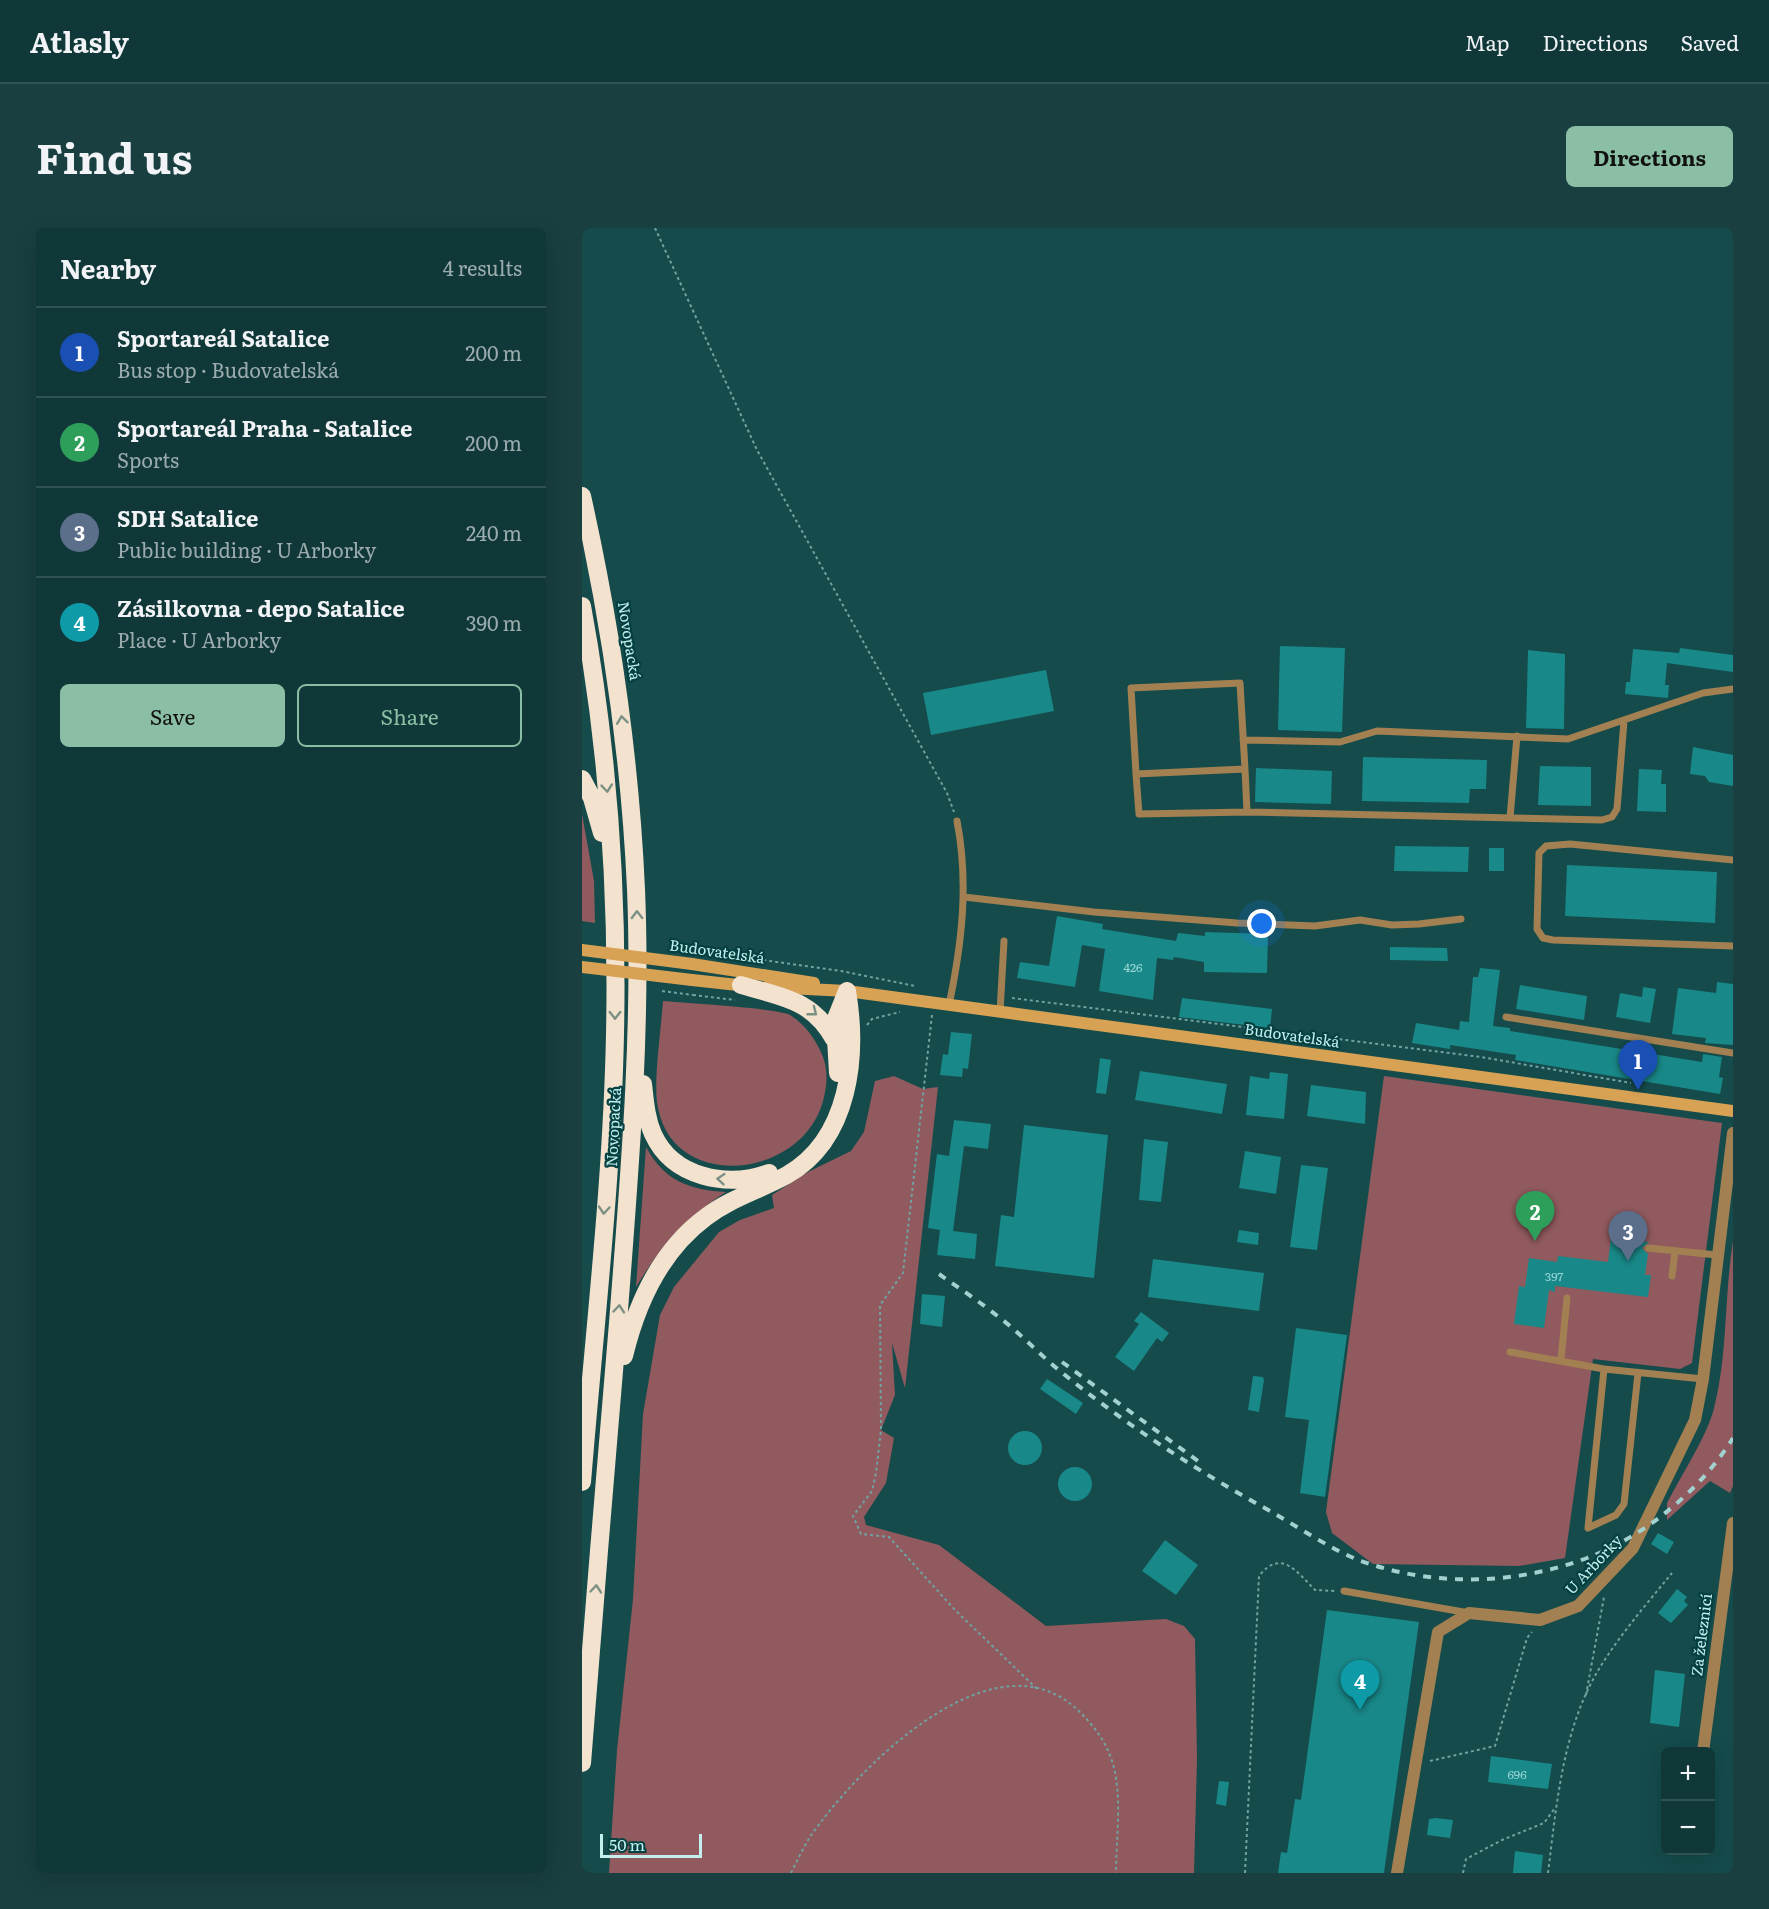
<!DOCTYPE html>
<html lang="en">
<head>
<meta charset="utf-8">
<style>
	body { margin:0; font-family:Literata,serif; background:#193f40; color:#f1f3f6 }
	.controls { position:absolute; right:18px; bottom:18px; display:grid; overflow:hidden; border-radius:9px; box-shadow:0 6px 24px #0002 }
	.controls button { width:54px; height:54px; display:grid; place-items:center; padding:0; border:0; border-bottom:2px solid #305253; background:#103838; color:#f1f3f6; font:30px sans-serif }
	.scale { position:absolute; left:18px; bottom:15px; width:102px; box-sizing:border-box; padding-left:6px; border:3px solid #c3f0ef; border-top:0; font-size:16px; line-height:21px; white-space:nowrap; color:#c3f0ef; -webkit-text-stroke:4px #054040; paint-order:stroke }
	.you { position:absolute; left:680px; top:696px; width:21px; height:21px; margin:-15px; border:4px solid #fff; border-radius:50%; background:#1a73e8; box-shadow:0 0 0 9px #1a73e833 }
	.badge { display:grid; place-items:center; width:39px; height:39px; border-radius:50%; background:#8abfa5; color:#fff; font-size:20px; font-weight:700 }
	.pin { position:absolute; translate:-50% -50px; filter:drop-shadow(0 2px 3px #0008) }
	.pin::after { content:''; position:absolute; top:32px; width:21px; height:18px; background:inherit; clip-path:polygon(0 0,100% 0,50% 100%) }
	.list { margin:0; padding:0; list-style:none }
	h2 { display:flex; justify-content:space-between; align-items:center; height:78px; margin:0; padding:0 24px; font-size:26px }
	h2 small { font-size:20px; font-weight:400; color:#9cacae }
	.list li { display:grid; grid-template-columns:39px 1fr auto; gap:18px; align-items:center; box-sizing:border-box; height:90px; padding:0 24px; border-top:2px solid #305253 }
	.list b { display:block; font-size:22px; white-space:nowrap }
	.list p { margin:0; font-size:20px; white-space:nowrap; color:#9cacae }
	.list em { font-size:20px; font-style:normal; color:#9cacae }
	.actions { display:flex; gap:12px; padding:18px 24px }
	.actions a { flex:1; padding:14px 0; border:2px solid #8abfa5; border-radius:9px; text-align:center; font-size:21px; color:#8abfa5 }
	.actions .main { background:#8abfa5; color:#111 }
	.map { position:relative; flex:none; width:1151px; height:1645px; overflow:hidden; border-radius:9px }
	header { display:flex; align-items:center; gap:36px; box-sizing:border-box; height:84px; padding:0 30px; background:#103838; border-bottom:2px solid #305253 }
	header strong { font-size:28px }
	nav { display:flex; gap:33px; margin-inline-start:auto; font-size:21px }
	.intro { display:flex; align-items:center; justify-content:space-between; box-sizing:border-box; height:144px; padding:0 36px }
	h1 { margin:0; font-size:42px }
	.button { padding:15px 27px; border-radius:9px; background:#8abfa5; color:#111; font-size:21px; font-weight:700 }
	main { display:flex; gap:36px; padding:0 36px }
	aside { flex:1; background:#103838; border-radius:9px; box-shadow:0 6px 24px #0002 }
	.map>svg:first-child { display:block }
	.green { fill:#915a5e }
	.building { fill:#198888 }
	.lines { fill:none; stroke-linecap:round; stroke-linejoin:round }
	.path { stroke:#70a2a1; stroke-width:2; stroke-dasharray:3 3; stroke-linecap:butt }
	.lane { stroke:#a28052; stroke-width:7 }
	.street { stroke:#a28052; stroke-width:12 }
	.secondary { stroke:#d8a254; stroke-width:12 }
	.highway { stroke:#f3e2cd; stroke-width:18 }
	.rail { stroke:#a2d1d0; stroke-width:4; stroke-dasharray:8 8; stroke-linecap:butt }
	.path-bridge { stroke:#70a2a1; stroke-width:2; stroke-dasharray:3 3; stroke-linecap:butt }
	.secondary-bridge { stroke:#d8a254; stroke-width:12 }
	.oneway { stroke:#7c9186 }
	.labels { text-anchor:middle; stroke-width:4.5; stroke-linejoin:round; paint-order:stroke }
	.number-label { font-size:12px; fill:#98d6d5 }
	.street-label { font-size:15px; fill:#c3f0ef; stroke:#054040 }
</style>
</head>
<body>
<header>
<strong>Atlasly</strong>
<nav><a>Map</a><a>Directions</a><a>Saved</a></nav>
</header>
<div class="intro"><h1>Find us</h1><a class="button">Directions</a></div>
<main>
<aside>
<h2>Nearby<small>4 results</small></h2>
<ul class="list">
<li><span class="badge" style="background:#1a4fb4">1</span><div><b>Sportareál Satalice</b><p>Bus stop · Budovatelská</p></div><em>200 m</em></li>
<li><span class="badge" style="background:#2e9e5b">2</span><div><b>Sportareál Praha - Satalice</b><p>Sports</p></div><em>200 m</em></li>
<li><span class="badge" style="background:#5c6f8a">3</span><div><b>SDH Satalice</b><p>Public building · U Arborky</p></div><em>240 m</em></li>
<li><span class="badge" style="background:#0f9aa8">4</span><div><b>Zásilkovna - depo Satalice</b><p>Place · U Arborky</p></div><em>390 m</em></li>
</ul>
<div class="actions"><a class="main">Save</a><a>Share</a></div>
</aside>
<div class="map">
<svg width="1151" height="1645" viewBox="0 0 1151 1645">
	<rect width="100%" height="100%" fill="#154b4b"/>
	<path class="green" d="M0,586l12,67 1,42 -13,-2z
		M81,773c20,2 115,7 127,14 15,9 27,26 33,42 5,14 4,27 1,40 -18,83 -155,98 -167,5 -3,-26 4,-72 6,-101z
		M312,848l29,13 15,-2 -33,301 -13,-45 3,52 -14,35 13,8 -8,45 -22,34 2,8 73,20 107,81 120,-7 18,7 11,13 2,120 -3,114h-585l8,-123 16,-151 10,-185 17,-99 14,-28 45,-55 21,-12 34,-12 -2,-13 36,-23 43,-21 13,-19 11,-51z
		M802,848l338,47 -30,240 -12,6 -87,-10 -28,199 -46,8 -146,-2 -41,-31 -6,-21z
		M64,919c18,34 44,43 80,45 -45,30 -62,50 -90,95z
		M1151,1013v245l-3,7 -20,-12 -43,39v-17c13,-25 39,-66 46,-91 15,-55 11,-115 20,-171z"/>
	<path class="building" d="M698,418l65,2 -3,84 -64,-2z
		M1098,420l53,7v17l-66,-9 -2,22h4l-1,13 -43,-4 1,-12h4l3,-33 46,4z
		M946,422l37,4 -1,75 -38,-1z
		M464,442l8,41 -123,24 -8,-42z
		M1111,519l40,8v31l-24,-4 -4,-6 -15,-2z
		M781,529l124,3 -1,29h-16l-1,14 -107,-2z
		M958,538l51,1v39l-53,-1z
		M674,540l76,3 -1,33 -76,-2z
		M1057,541l23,1 -1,14h5v28l-29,-1z
		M813,618l74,1 -1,25 -74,-1z
		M907,620h15v23h-15z
		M985,637l150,7 -2,51 -150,-7z
		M475,688l46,8 -1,5 74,12 2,-8 27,3v-4l63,2 -1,39 -63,-1v-10l-30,-5 -1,3 -16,-2 -4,42 -54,-9 6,-42 -23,-4 -7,42 -58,-9 3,-16 29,4z
		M808,719l57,1 1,13 -58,-1z
		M898,740l20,2 -7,56 17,2v3l192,31 1,-8 19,3 -3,20 4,1 -3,16 -205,-34 1,-5 -66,-10v4l-38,-6 4,-20 43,7 1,-9 9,1 4,-45h5z
		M1135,754l16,2v61l-28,-2 1,-5 -34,-4 6,-46 38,5z
		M938,757l67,11 -3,24 -68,-11z
		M1061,759l13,2 -6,34 -34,-6 4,-24 22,4z
		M600,770l90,11 -2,19 -91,-11z
		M369,804l21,2 -4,35 -5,-1 -1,9 -22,-2 3,-21 5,1z
		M518,830l11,2 -5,34 -10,-1z
		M558,843l87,13 -5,30 -87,-14z
		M688,844l18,2 -4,45 -38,-4 4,-39 19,3z
		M729,857l55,7 -1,32 -58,-8z
		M372,892l37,4 -3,25 -24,-3 -11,85 24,3 -2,25 -38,-4 3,-25 -12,-2 9,-74 12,2z
		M442,897l84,10 -14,143 -99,-12 6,-51 13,2z
		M562,911l24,3 -7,60 -22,-2z
		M663,923l36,6 -5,37 -37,-6z
		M719,937l27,3 -11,82 -27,-3z
		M657,1002l20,3 -1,12 -21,-3z
		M1029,1010l38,4 -7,6 6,6 -3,21h6l-3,22 -93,-11v6l-6,-2 -5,38 -30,-4 5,-38 6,1 4,-29 28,4 1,-6 50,6z
		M571,1031l111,14 -5,38 -111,-14z
		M340,1066l23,2 -3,31 -22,-3z
		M559,1084l28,21 -7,9 -5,-4 -23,33 -19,-14 24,-33 -5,-3z
		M714,1100l51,7 -22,162 -25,-4 9,-73 -24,-3z
		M671,1148l10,1 1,3 -5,32 -11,-2z
		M465,1151l36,24 -7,11 -36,-25z
		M426 1220a17 17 0 1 1 34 0a17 17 0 1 1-34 0Z
		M476 1256a17 17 0 1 1 34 0a17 17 0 1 1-34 0Z
		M1076,1305l16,9 -7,12 -16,-10z
		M583,1312l33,25 -22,30 -34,-24z
		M1095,1361l10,8 -3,4 4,4 -17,18 -13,-10z
		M745,1382l92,12 -35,251h-106l3,-21 6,1 8,-54 6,1z
		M1073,1442l30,4 -6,53 -29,-4z
		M909,1528l61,8 -4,25 -60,-7z
		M637,1553l10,1 -3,24 -10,-2z
		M853,1590l18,2 -3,18 -23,-3 2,-16z
		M933,1623l28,4 -2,18h-28z"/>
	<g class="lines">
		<path class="path" d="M73,0l102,222 190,343 7,19
			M110,722l149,21 74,15
			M111,767l42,5
			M430,770l469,59 150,26
			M350,787l-29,258 -23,32 1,125 -5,43 -4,18 -19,25 8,18 28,3 66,73 82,79
			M285,797l5,-6 28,-7
			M1004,1467l18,-98
			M848,1533l65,-15 32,-108 5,-6
			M209,1645c6,-12 12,-25 19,-36 45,-66 177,-201 262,-132 20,17 36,38 42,63 8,33 2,72 2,105
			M663,1645l14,-297c22,-28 38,-4 56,14l20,1
			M881,1645l3,-14 36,-19 42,-17 11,-15
			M966,1645c9,-72 15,-150 56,-212 20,-31 45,-60 68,-88"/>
		<path class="lane" d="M658,455l5,86 -109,5 -5,-86z
			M661,512l97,2 37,-11 191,8 135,-46 30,-4
			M663,541l2,43
			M554,546l3,40 108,-2 355,8 10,-3 5,-8 7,-88
			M928,590l7,-82
			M1151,632l-163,-16 -24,2 -7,7 -2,76 6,9 10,2 180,6
			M382,669l130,15 143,11 78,3 45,-6 32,5 27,-1 42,-5
			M367,777c13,-62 20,-122 8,-184
			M418,784l4,-71
			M924,789l227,36
			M1066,1020l69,7
			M1090,1048l3,-25
			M928,1124l94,17 99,10
			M979,1131l6,-61
			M1006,1300l28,-13 8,-11 14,-131
			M1006,1300l16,-159
			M762,1363l125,22"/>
		<path class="street" d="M1121,1524l30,-229
			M815,1645l41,-241 31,-19 71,7 38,-14 55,-58 62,-128 8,-41 30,-246"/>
		<path class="secondary" d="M110,736l122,19
			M110,752l55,6
			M185,759l80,4 886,120"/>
		<path class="highway" d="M0,268c29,130 48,260 54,393 6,145 -7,290 -18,434 -13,147 -24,293 -36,440
			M0,378c26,141 36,285 33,428 -3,150 -21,299 -33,448
			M0,551l10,19 10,35
			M159,757c40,12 71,14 93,54
			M256,845l-3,-52 12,-30
			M61,856c2,17 3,34 10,50 20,44 74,54 116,39
			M42,1128c13,-54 36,-105 82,-139 25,-19 54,-27 81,-42 63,-36 71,-119 60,-184"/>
		<path class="rail" d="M357,1046c20,14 41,28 61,44 21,16 39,36 60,53 66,54 136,99 210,140 30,17 60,38 91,50 73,26 154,24 226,-3 58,-22 113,-67 146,-120
			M480,1134l136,99"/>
		<path class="path-bridge" d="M89,719l21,3
			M80,763l31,4"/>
		<path class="secondary-bridge" d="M0,722l110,14
			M0,739l110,13"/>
	</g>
	<defs><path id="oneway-chevron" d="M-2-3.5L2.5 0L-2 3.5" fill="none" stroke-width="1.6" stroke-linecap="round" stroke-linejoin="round" transform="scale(1.5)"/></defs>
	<g class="oneway">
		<use href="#oneway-chevron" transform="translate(40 492) rotate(-97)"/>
		<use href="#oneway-chevron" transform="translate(25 560) rotate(84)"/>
		<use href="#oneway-chevron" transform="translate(55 687) rotate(-91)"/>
		<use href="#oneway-chevron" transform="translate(231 784) rotate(38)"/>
		<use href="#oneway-chevron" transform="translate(33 787) rotate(90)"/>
		<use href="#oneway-chevron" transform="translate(139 951) rotate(-175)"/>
		<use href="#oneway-chevron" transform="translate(22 982) rotate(95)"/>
		<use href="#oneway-chevron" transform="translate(37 1081) rotate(-85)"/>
		<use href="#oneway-chevron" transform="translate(14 1361) rotate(-85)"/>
	</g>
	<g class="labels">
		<g class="number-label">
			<text x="551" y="744">426</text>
			<text x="972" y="1053">397</text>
			<text x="935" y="1551">696</text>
		</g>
		<g class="street-label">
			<text transform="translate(47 413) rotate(81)" y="5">Novopacká</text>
			<text transform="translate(135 724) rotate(8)" y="5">Budovatelská</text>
			<text transform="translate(710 808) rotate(8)" y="5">Budovatelská</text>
			<text transform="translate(32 899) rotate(-87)" y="5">Novopacká</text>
			<text transform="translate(1012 1337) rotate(-47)" y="5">U Arborky</text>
			<text transform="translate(1120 1407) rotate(-83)" y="5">Za železnicí</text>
		</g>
	</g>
</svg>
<div class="controls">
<button>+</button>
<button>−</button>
</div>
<div class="scale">50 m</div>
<div class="you"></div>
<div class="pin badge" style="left:1056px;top:862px;background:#1a4fb4">1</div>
<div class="pin badge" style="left:953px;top:1013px;background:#2e9e5b">2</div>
<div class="pin badge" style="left:1046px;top:1033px;background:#5c6f8a">3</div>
<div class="pin badge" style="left:778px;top:1482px;background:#0f9aa8">4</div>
</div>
</main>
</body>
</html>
